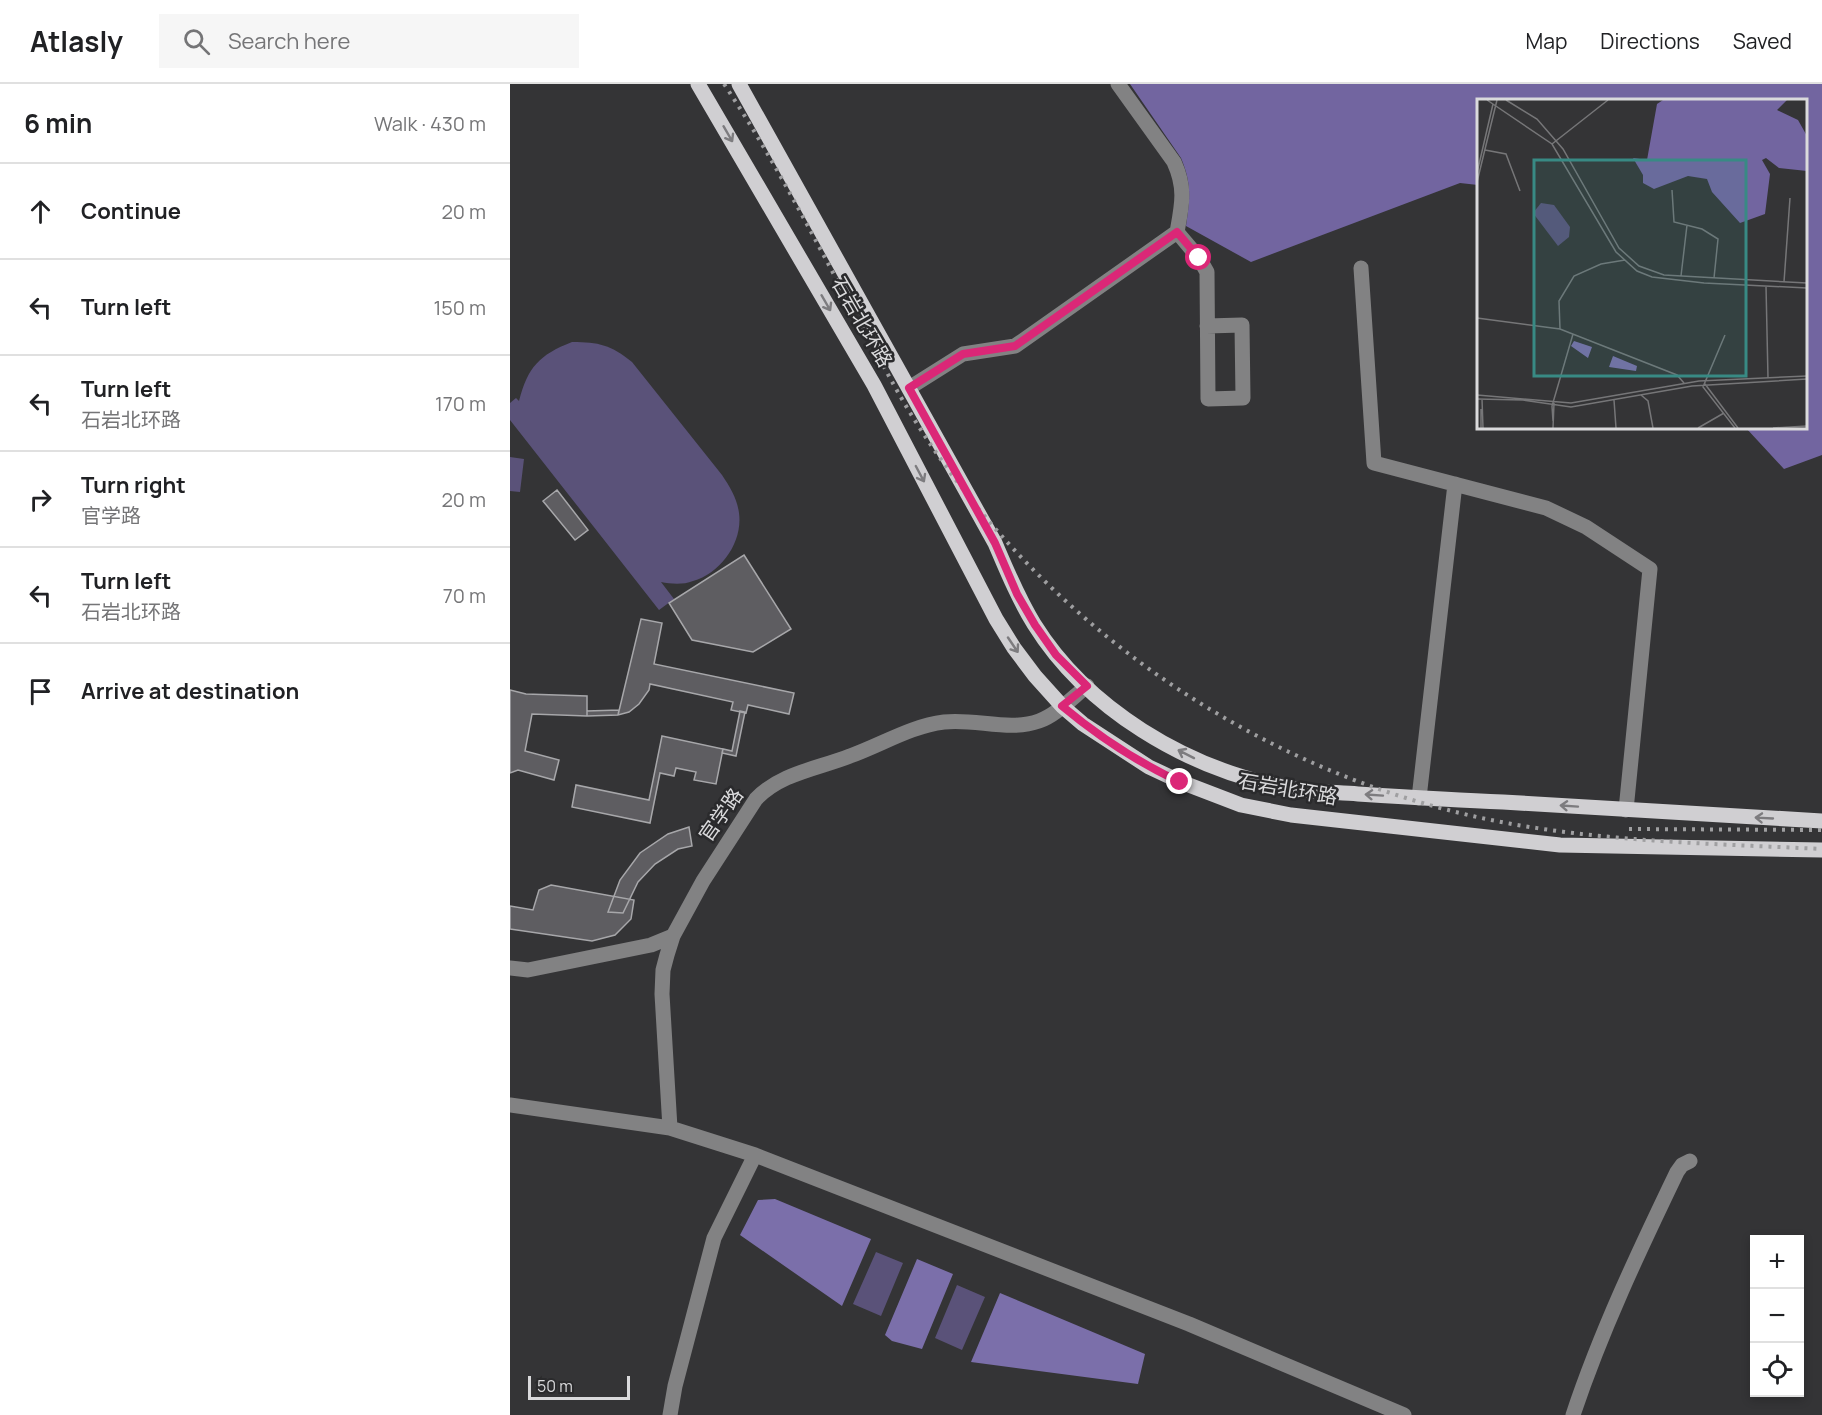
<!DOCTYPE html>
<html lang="en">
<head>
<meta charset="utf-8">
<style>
	body { margin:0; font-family:Manrope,"Noto Sans SC",sans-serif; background:#f6f6f6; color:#202124 }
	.controls { position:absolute; right:18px; bottom:18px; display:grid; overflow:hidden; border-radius:0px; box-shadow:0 3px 9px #0003 }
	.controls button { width:54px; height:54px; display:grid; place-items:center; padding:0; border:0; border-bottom:2px solid #e0e0e0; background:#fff; color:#202124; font:30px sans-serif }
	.scale { position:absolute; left:18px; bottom:15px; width:102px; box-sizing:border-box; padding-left:6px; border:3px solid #dadadc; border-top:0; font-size:16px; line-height:21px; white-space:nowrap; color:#dadadc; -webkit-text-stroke:4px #2a2a2c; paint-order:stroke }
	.stop { position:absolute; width:18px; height:18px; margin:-14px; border:4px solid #db2777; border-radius:50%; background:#fff }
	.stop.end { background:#db2777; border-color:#fff; box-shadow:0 2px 6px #0008 }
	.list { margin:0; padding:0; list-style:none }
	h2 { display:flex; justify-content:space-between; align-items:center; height:78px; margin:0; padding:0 24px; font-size:26px }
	h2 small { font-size:20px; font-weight:400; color:#757577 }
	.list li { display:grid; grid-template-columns:39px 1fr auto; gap:18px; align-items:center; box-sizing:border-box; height:96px; padding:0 24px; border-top:2px solid #e0e0e0 }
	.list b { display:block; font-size:22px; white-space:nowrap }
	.list p { margin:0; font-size:20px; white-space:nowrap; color:#757577 }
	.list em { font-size:20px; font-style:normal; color:#757577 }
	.icon { flex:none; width:33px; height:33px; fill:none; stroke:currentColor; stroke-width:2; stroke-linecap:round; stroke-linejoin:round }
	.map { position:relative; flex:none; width:1312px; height:1331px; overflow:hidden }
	header { display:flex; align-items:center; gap:36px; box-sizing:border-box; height:84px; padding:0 30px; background:#fff; border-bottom:2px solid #e0e0e0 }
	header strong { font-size:28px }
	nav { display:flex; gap:33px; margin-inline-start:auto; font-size:21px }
	.search { width:420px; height:54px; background:#f6f6f6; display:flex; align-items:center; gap:15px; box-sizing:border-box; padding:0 21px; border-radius:0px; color:#757577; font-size:22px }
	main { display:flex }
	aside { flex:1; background:#fff }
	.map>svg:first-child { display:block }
	.green { fill:#5a5279 }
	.forest { fill:#7265a0 }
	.water { fill:#7b6faa }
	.building { fill:#5e5d61; stroke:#a7a7aa; stroke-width:1.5 }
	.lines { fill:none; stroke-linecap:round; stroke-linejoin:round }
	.minor { stroke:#828283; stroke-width:15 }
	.major { stroke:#d0cfd2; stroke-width:15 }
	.rail { stroke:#9f9fa1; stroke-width:4; stroke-dasharray:3 6; stroke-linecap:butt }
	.oneway { stroke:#7d7c7f }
	.route { stroke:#db2777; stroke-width:8 }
	.labels { text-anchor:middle; stroke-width:5; stroke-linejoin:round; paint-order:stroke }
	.street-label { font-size:20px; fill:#dadadc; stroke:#2a2a2c }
	.inset-road { fill:none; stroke:#767678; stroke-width:1.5 }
	.view { fill:#388a84; fill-opacity:0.15; stroke:#388a84; stroke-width:3 }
	.inset-edge { fill:none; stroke:#dadadc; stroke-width:3 }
</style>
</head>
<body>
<header>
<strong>Atlasly</strong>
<div class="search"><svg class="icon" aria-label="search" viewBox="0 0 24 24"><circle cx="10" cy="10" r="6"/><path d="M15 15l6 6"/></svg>Search here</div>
<nav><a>Map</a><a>Directions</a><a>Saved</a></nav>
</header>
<main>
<aside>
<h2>6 min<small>Walk · 430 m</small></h2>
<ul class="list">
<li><svg class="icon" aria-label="ahead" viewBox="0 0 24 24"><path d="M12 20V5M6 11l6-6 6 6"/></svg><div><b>Continue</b></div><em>20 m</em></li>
<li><svg class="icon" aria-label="left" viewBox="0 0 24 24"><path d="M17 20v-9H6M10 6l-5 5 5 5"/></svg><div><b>Turn left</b></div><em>150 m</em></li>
<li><svg class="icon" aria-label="left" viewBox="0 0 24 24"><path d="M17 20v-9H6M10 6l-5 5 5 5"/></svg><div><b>Turn left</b><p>石岩北环路</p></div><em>170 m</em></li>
<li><svg class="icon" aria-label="right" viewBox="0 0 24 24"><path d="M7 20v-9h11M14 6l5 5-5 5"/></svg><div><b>Turn right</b><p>官学路</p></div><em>20 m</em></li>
<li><svg class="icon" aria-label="left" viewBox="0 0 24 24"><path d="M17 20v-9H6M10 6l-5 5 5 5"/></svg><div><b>Turn left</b><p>石岩北环路</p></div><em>70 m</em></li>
<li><svg class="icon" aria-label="arrive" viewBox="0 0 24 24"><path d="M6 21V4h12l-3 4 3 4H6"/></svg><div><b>Arrive at destination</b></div></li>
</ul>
</aside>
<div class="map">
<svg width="1312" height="1331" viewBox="0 0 1312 1331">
	<rect width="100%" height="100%" fill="#343436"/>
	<path class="green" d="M62,258c27,0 39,3 60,20l90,113c8,12 15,23 17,38 4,29 -18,60 -46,68 -10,4 -22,3 -32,1l13,17 -15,11 -149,-190v-17l6,-5 3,3c9,-34 20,-46 53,-59z
		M0,373l14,2 -4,33 -10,-1z
		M366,1168l27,11 -22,53 -28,-12z
		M447,1201l28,12 -23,53 -27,-12z"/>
	<path class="forest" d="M620,0h692v371l-38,14 -38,-41h60v-328h-327l-1,85 -18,-2 -209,79 -65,-36c4,-27 6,-42 -5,-68z"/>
	<path class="water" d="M265,1115l96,40 -29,67 -102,-71 18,-35z
		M407,1175l36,15 -31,75 -30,-8 -7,-6z
		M490,1209l145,61 -7,30 -167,-22z"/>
	<path class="building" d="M47,406l31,40 -13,10 -32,-39z
		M234,471l47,74 -38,23 -61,-12 -23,-37z
		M131,535l21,4 -8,41 140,29 -5,21 -41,-9 -2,8 -15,-3 2,-8 -83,-18 -1,6 -10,14 -10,8 -11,3z
		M0,606l16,4 61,2v20l-55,-2 -7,37 34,9 -5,20 -36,-10 -8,3z
		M109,626l-1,5 -31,1v-5z
		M230,627l5,1 -9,44 -14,-3 1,-4 9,2z
		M152,652l61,13 -7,35 -22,-4 2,-8 -20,-4 -2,8 -14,-3 -10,50 -78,-16 4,-22 73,15z
		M179,743l3,19 -14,3 -23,15 -17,18 -15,31 -15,-1 12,-32 20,-27 28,-19z
		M41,801l83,15 -3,19 -16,16 -23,6 -82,-12v-23l23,4 6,-20z"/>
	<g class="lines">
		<path class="minor" d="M667,148l22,26 8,14 1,127 35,-1 -1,-73 -35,1
			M851,184l13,195 172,45 40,19 64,42 -24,241
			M399,304l54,-34 52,-8 162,-114c5,-27 9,-44 -3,-70l-56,-78
			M909,714l36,-314
			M0,884l18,2 123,-25 22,-9
			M0,1021l160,23 85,27 434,169 215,91
			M160,1044l-8,-134 1,-24 4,-15 6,-19 30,-55 53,-82c25,-26 61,-30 94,-43 31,-11 61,-30 94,-34 31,-4 65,10 95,-1 17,-6 33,-23 48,-35
			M160,1331l5,-29 39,-148 41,-83
			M1063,1331c28,-84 66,-164 104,-243l5,-7 8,-4"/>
		<path class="major" d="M188,0l176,301 122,234 18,29 21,28 27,30 21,18 66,43 32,15 60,23 50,10 269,30 262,5
			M229,0l256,459c12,28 23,55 39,81 53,85 152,144 249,163 24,5 50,5 75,7 48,3 96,6 145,8 106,6 213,13 319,19"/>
		<path class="rail" d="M214,0c51,76 92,158 136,239 20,36 38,72 61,107 132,204 350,351 591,394 102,18 207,20 310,25
			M1119,745l193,1"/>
	</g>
	<defs><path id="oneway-shaft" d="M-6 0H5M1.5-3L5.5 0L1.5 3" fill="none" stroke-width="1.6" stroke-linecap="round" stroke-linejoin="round" transform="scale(1.5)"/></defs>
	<g class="oneway">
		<use href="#oneway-shaft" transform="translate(218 50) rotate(60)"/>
		<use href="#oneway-shaft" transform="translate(316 219) rotate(60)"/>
		<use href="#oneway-shaft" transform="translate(410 390) rotate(62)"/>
		<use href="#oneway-shaft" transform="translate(503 561) rotate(56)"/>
		<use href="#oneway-shaft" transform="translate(676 670) rotate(-153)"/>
		<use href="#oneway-shaft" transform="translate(864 711) rotate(-176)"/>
		<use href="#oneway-shaft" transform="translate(1059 722) rotate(-176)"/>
		<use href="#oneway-shaft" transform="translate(1254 734) rotate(-177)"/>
	</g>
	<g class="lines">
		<path class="route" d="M670,698c-43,-20 -82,-46 -118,-76l25,-20 -31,-31 -21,-30 -18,-31 -22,-51 -86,-155 54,-34 52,-8 162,-114 22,26"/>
	</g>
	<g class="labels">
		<g class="street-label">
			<text transform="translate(352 238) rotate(60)" y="7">石岩北环路</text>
			<text transform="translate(778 705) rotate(10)" y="7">石岩北环路</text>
			<text transform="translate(211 731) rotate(-55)" y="7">官学路</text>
		</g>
	</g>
	<g transform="translate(967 15)">
		<rect width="330" height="330" fill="#343436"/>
		<path d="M64,104l13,2 16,22 -1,10 -11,9 -25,-33z" fill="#5a5279"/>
		<path d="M186,1h124l-10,10 21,10 9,16v35l-28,-3 -13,-10 -4,2 8,14 -5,40 -25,9 -28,-31 -5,-13 -19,-3 -34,13 -11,-6v-8l-10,-17 14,2 10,-56z" fill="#7265a0"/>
		<path d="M97,242l18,6 -4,11 -17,-12zM136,257l24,10 -1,5 -27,-4z" fill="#7b6faa"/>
		<path class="inset-road" d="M10,1l65,44 64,108 21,19 15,6 52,6 103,5M29,1l31,19 26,30 56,99 20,18 25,9 143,8M75,45l56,-44M8,51l21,4 14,37M0,74l16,-69M0,83l20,-82M195,91l2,32 28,7 16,10 -4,39M204,177l6,-51M307,183l6,-84M289,187l2,92M0,219l83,11 117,46 7,8M83,230l-1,-28 15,-25 27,-12 24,-4M248,236l-22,52 32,41M228,285l33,44M0,296l94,8 128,-22 108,-5M164,296l7,6 5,27M0,300l46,1 48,7 121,-21 115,-7M5,300l1,29M137,301l2,28M4,310v19M76,322l-1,-15 21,-72M76,329l1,-25M221,329l26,-15M296,329l34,-2"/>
		<path class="view" d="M57,61h212v216h-212z"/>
		<rect width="330" height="330" class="inset-edge"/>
	</g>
</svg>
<div class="controls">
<button>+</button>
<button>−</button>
<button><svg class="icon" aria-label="locate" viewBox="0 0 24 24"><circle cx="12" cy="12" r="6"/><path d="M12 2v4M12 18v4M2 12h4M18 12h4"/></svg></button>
</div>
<div class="scale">50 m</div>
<div class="stop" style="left:689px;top:174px"></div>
<div class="stop end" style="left:670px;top:698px"></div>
</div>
</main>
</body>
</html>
